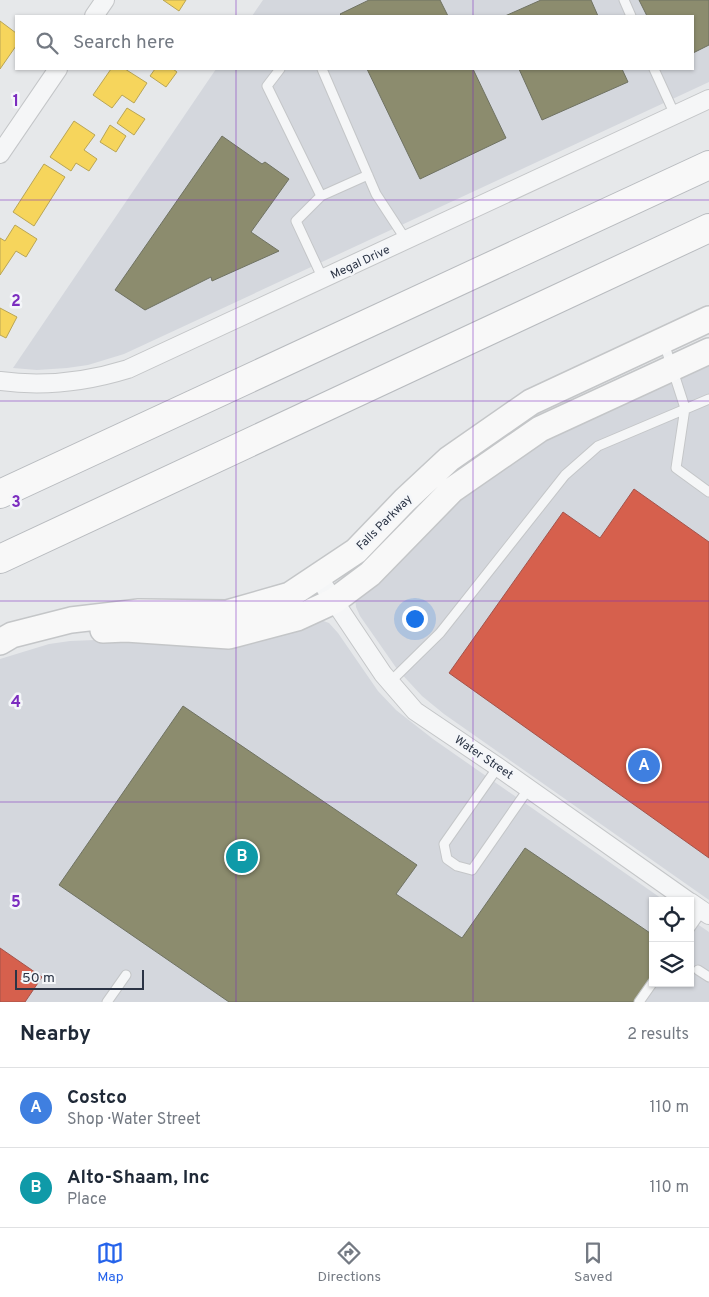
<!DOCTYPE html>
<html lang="en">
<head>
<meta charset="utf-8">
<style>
	body { margin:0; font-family:Overpass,sans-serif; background:#f2f2f3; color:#1f2937 }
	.controls { position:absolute; right:15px; bottom:15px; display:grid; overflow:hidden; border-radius:0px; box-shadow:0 1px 4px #0004 }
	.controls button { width:45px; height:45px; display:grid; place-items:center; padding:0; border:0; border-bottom:1px solid #e0e1e3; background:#fff; color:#1f2937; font:25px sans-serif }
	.scale { position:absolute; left:15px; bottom:12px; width:129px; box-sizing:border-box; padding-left:5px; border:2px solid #2b3445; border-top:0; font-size:14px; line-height:18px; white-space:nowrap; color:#2b3445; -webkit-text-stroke:4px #f4f6f9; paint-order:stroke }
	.you { position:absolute; left:414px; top:618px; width:18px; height:18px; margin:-12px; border:4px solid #fff; border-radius:50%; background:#1a73e8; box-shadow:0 0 0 8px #1a73e833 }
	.badge { display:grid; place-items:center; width:32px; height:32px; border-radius:50%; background:#2563eb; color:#fff; font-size:16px; font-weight:700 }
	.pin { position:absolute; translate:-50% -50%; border:2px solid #fff; box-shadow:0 1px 5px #0006 }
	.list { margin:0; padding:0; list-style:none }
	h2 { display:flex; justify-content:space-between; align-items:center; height:65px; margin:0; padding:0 20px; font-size:21px }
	h2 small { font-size:16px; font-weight:400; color:#747a83 }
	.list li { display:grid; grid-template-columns:32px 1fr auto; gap:15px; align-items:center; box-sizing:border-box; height:80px; padding:0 20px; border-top:1px solid #e0e1e3 }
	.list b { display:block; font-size:19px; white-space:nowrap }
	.list p { margin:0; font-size:16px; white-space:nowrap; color:#747a83 }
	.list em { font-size:16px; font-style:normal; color:#747a83 }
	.icon { flex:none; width:28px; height:28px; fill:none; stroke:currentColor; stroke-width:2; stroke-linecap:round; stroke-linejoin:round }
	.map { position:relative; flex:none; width:709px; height:1002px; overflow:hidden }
	.search { position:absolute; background:#fff; box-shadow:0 1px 4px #0004; left:15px; right:15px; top:15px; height:55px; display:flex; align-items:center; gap:12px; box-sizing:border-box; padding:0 18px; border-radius:0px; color:#747a83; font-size:19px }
	.sheet { height:225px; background:#fff }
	nav { display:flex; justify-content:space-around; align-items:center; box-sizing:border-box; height:70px; border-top:1px solid #e0e1e3; background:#fff; font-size:14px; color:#747a83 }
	nav a { display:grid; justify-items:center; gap:2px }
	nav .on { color:#2563eb }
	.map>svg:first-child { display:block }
	.built { fill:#d4d7dd }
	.homes { fill:#f6d55c; stroke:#b9a555 }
	.shops { fill:#d6604d; stroke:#a3534b }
	.industry { fill:#8c8c6e; stroke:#6f7262 }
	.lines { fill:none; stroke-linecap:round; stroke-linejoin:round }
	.lane-casing { stroke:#c4c6c8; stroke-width:11 }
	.street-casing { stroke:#c4c6c8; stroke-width:20 }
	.secondary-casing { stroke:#c4c6c8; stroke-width:28 }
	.highway-casing { stroke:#b8bbbf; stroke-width:30 }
	.lane { stroke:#f5f6f7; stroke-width:9 }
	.street { stroke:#f5f6f7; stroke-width:18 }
	.secondary { stroke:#f8f8f8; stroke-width:25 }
	.highway { stroke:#f8f8f8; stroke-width:28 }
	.grid { fill:none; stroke:#7b2cbf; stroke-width:1; stroke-opacity:0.55 }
	.labels { text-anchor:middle; stroke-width:5; stroke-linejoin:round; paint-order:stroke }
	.street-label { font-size:12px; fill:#2b3445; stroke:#f4f6f9 }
	.grid-label { font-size:16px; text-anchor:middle; font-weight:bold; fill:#7b2cbf; stroke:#f4f6f9; stroke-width:5; stroke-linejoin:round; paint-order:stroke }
</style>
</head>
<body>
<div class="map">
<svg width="709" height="1002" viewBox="0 0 709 1002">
	<rect width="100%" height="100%" fill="#e6e8ea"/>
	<path class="built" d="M263,0h446v82l-585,272 -36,11 -21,3 -30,2 -24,-2 203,-299h477v-53h-441z
		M709,357v543l-265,-186 -22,-18 -25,-27 -37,-53 -4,-9 -1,-10 124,-124z
		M318,619l11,4 9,10 40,58 18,19 37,29 232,162h-12v82h37v-64l19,13v70h-709v-343l49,-15 21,-3 50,-2z"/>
	<path class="homes" d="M163,0h23l-7,11z
		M0,21l16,12v13l-16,23z
		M111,69h14l22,14 -13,20 -12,-8 -10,13 -19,-13z
		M155,69h18l4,3 -11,15 -16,-11z
		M127,108l18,11 -11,16 -17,-12z
		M74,121l21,14 -11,15 13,9 -8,12 -13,-8 -5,8 -21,-14z
		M110,125l16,11 -10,16 -16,-10z
		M44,164l21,13 -31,49 -21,-14z
		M15,225l22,14 -11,18 -10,-6 -16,24v-37l5,3z
		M0,308l17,9 -11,21 -6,-3z"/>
	<path class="shops" d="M634,489l75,53v316l-260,-185 114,-161 37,26z
		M0,948l42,29 -17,25h-25z"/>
	<path class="industry" d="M369,0h71l8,16h-106l-2,-2z
		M541,0h50l7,16h-93z
		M639,0h70v45l-16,8v-37h-46z
		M367,69h106l33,69 -86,41z
		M519,69h103l6,13 -86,38z
		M222,136l40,28 3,-2 24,17 -38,53 28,19 -67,30 -1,-4 -66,33 -30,-20z
		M183,706l234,159 -21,29 66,44 63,-90 128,87v42l-18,25h-406l-170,-117z"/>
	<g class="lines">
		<g class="lane-casing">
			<path id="lane" d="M624,0l7,16
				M280,69l-13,17 54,110 -25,25 27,58
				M322,69l54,125 30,46
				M654,69l21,46
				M321,196l47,-21
				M664,343l21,65 -9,60 33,24
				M390,682l50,-49 125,-158 33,-29 111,-47
				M498,767l-54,77 3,15 10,7 15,4 57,-82
				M690,928l12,-17
				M698,970l11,7
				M107,1002l19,-27
				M639,1002l14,-20"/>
		</g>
		<g class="street-casing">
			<path id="street" d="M94,16l11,-16
				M0,154l58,-85
				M0,381c44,6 86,1 128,-12l581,-270
				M318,577l65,97 32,37 83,56 190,134
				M690,902l19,13"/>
		</g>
		<g class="secondary-casing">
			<path id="secondary" d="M103,630l23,-1 103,7 68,-18 37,-17 36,-27 82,-84 88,-61 169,-78
				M0,642l12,-7 59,-15 68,-8 88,1 63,-18 66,-44 49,-51 44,-41 82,-57 178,-83"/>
		</g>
		<g class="highway-casing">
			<path id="highway" d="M0,494l709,-329
				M0,559l709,-331"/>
		</g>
		<use href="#lane" class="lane"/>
		<use href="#street" class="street"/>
		<use href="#secondary" class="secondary"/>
		<use href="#highway" class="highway"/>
	</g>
	<path class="grid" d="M236,0v16M473,0v16M236,69v933M473,69v933M0,200h709M0,401h709M0,601h709M0,802h709"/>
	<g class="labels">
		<g class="street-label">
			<text transform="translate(360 262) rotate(-25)" y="4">Megal Drive</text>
			<text transform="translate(384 522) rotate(-45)" y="4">Falls Parkway</text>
			<text transform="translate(484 757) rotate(34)" y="4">Water Street</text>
		</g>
	</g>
	<g class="grid-label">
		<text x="16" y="106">1</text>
		<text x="16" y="306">2</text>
		<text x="16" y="507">3</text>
		<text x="16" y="707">4</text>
		<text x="16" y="907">5</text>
	</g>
</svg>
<div class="controls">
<button><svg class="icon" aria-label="locate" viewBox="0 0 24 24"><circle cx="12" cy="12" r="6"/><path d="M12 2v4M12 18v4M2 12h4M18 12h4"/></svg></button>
<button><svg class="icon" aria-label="layers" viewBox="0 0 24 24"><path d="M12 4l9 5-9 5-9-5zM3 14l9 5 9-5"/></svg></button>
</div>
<div class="scale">50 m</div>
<div class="you"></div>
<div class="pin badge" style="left:644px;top:766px;background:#3f7fe0">A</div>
<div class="pin badge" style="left:242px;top:857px;background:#0f9aa8">B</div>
<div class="search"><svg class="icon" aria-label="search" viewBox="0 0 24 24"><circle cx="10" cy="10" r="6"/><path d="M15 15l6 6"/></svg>Search here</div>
</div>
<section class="sheet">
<h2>Nearby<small>2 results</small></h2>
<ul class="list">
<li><span class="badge" style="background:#3f7fe0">A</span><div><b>Costco</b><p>Shop · Water Street</p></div><em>110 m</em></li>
<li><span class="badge" style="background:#0f9aa8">B</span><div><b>Alto-Shaam, Inc</b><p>Place</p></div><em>110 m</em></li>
</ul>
</section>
<nav>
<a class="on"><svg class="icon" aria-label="map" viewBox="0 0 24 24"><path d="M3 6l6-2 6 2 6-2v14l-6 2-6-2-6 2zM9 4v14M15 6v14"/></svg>Map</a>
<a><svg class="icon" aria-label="directions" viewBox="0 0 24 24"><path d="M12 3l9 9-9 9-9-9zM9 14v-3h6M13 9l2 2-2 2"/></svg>Directions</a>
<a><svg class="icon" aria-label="saved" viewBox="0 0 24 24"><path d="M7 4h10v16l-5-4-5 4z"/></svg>Saved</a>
</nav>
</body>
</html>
